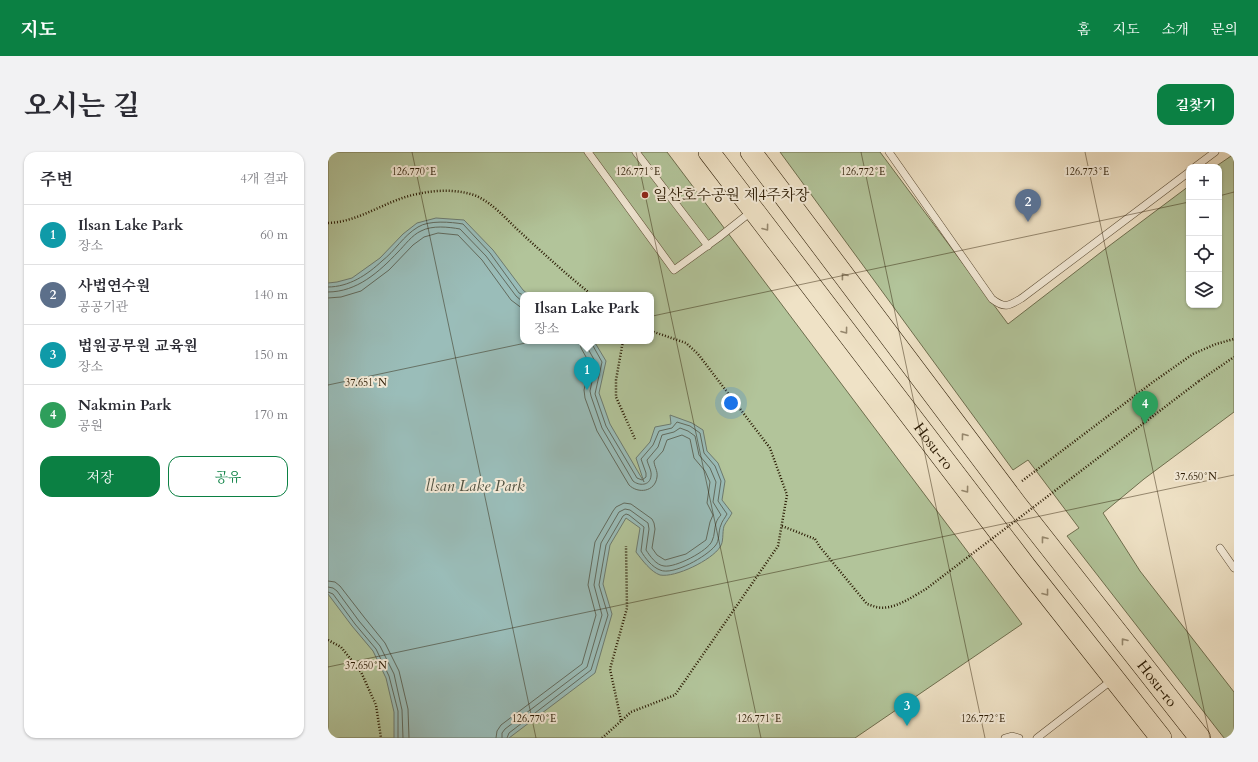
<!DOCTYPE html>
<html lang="ko">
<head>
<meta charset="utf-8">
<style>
	body { margin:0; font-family:Cardo,"Noto Serif KR",serif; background:#f2f2f3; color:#2b2b33 }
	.controls { position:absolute; right:12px; top:12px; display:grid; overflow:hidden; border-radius:8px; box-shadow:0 1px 3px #0004 }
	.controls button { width:36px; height:36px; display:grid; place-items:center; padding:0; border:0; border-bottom:1px solid #e1e1e2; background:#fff; color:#2b2b33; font:20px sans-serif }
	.you { position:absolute; left:403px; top:251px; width:14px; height:14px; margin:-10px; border:3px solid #fff; border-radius:50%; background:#1a73e8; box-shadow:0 0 0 6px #1a73e833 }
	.badge { display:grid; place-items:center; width:26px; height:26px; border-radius:50%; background:#0b8043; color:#fff; font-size:13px; font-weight:700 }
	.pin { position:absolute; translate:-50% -33px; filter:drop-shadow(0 1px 2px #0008) }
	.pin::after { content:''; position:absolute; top:21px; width:14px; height:12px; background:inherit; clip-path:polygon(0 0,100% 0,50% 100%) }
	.popup { position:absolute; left:192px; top:140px; width:134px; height:52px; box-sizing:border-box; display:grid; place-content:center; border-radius:8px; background:#fff; filter:drop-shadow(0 1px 3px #0005); font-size:13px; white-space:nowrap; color:#7c7c81 }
	.popup b { font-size:15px; color:#2b2b33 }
	.popup::after { content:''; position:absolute; left:50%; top:100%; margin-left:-8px; border:8px solid transparent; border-top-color:#fff }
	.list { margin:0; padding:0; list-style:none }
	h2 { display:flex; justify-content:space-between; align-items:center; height:52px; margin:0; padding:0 16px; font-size:17px }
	h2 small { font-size:13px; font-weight:400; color:#7c7c81 }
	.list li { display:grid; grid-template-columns:26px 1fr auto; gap:12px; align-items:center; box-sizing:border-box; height:60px; padding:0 16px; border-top:1px solid #e1e1e2 }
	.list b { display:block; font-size:15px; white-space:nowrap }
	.list p { margin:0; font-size:13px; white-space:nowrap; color:#7c7c81 }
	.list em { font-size:13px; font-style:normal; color:#7c7c81 }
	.actions { display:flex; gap:8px; padding:12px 16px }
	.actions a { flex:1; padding:9px 0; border:1px solid #0b8043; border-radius:12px; text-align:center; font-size:14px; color:#0b8043 }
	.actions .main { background:#0b8043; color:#fff }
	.icon { flex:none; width:22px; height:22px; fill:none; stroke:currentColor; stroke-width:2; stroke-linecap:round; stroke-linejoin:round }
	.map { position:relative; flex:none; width:906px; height:586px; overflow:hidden; border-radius:12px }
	header { display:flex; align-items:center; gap:24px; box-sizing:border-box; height:56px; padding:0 20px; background:#0b8043; color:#fff }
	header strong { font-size:19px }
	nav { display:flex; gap:22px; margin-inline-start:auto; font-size:14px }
	.intro { display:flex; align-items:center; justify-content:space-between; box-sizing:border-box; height:96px; padding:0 24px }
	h1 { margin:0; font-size:28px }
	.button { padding:10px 18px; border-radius:12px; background:#0b8043; color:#fff; font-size:14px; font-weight:700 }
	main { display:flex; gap:24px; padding:0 24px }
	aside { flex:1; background:#fff; border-radius:12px; box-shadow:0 1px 3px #0004 }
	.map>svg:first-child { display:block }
	.green { fill:#b2c49a; stroke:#6e6e4e; fill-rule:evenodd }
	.water { fill:#9abdb9; stroke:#6d7b70 }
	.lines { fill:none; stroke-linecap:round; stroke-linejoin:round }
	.shore { stroke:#626b5e; stroke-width:1 }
	.lane-casing { stroke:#5a4b33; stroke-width:8 }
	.primary-casing { stroke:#291902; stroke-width:22 }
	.path { stroke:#291902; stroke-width:2.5; stroke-dasharray:1 2; stroke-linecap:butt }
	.lane { stroke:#f5ecda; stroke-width:7 }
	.primary { stroke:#efe2c6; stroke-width:21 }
	.path-bridge { stroke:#291902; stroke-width:2.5; stroke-dasharray:1 2; stroke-linecap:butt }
	.oneway { stroke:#96886e }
	.ticks { fill:none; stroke:#291902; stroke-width:1; stroke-opacity:0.45 }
	.poi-dot { fill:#8f2418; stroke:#f5ecda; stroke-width:1.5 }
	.labels { text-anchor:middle; stroke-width:4; stroke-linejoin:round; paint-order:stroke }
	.poi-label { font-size:15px; fill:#291902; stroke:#f5ecda; text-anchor:start }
	.street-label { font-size:15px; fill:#291902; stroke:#f5ecda }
	.water-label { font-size:16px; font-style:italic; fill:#515242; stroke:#f5ecda }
	.ticks-label { font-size:10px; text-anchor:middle; fill:#291902; stroke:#f5ecda; stroke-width:4; stroke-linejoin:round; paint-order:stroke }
</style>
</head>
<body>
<header>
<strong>지도</strong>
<nav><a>홈</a><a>지도</a><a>소개</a><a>문의</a></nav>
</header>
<div class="intro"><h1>오시는 길</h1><a class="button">길찾기</a></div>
<main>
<aside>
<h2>주변<small>4개 결과</small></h2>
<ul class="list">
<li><span class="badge" style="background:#0f9aa8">1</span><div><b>Ilsan Lake Park</b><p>장소</p></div><em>60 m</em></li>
<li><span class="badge" style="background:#5c6f8a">2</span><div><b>사법연수원</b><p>공공기관</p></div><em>140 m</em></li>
<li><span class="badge" style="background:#0f9aa8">3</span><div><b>법원공무원 교육원</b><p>장소</p></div><em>150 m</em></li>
<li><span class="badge" style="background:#2e9e5b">4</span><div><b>Nakmin Park</b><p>공원</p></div><em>170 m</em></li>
</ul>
<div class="actions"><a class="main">저장</a><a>공유</a></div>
</aside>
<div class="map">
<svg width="906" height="586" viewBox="0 0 906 586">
	<rect width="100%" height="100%" fill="#efe2c6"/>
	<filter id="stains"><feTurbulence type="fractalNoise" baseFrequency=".005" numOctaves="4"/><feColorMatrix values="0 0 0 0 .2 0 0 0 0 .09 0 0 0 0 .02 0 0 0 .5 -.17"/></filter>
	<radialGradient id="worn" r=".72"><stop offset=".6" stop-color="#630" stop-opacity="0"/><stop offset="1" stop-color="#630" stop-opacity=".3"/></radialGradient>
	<path class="green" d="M0,0h339l355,472 -167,114h-527zM195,143h128v46h-128z
		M452,0h100l128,172 101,-78 80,-60v119h30v-138h-4l19,-13v258l-90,67 -41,34 37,58 94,121v46h-10l-157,-202 12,-8 -51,-68 -15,10z"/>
	<path class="water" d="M108,66l28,2 29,30 30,40 6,5h-6v46h71l12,20 -7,32 11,31 34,58 -8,-24 14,-16 5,-15 16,-3 -1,-9 22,8 11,7 4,21 11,12 7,18 -3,19 10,13c-2,4 -6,9 -8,13 -2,7 0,16 -4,21 -8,13 -45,31 -60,28 -9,-3 -18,-15 -24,-23l4,-24 -14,-10 -16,27 -7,39 9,30 -17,59 -86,65h-115v-26l-8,-34 -13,-27 -21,-25 -24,-32v-311l9,-1 15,-4 28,-20 23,-24 14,-11z"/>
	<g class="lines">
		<path class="shore" d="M0,135c21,0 39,-12 54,-26 13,-10 21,-25 36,-34 11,-7 33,-5 45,-3l27,29 29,40 4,2
			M0,140c29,0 51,-20 70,-40 7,-7 14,-17 23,-21 11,-6 28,-4 39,-2l26,27 30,40 7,6
			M0,146l13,-1 20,-6 28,-21 24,-25 11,-8 14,-4 20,2 24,25 29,40 12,9
			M0,429l7,1 5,4 24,31 21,26 14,28 9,38 1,29
			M0,435l5,1 4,3 22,30 21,25 14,28 8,36 1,28
			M0,440l5,2 22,30 21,25 13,27 9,35v27
			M168,586l1,-7 4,-6 81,-61 14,-49 -8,-30 7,-43 18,-31 3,-4 8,-4 7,1 21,15 2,4 1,6 -3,19 5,7 8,5 21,-6 20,-14 4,-18 3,-7 -6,-12 3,-21 -5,-11 -11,-13 -4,-19 -8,-4 -15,5 -4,11 -9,10c0,5 4,10 3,16 -2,15 -19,17 -28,8l-32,-54 -12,-33 -1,-8 6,-26 -9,-16 -1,-7
			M174,586v-5l3,-4 82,-62 15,-52 -8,-30 7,-42 18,-31 6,-3 5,1 18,13 1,6 -3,21c4,6 10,15 18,16 11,2 44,-15 48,-25 3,-6 2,-12 4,-18 1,-3 3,-6 5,-8l-8,-13 3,-20 -6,-14 -11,-13 -4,-19 -7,-5 -8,-3 -6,4 -12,3 -4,12 -11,13c1,5 5,11 4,16 -1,10 -12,10 -18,5l-31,-53 -11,-32 -1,-5 6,-28 -9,-16 -1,-6
			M179,586l2,-5 82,-63 17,-55 -9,-30 7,-40 17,-29 3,-2 3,1 15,12 -3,24c4,7 11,16 19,19 13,6 47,-14 55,-24 5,-5 3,-15 6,-21 1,-4 4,-7 6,-11l-9,-13 3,-20 -6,-15 -11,-13 -4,-20 -10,-7 -13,-4 -5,6 -13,3 -6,14 -12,14 5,14v4l-4,3 -5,-2 -31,-52 -11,-32 7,-32 -10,-18 -1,-3"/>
		<g class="lane-casing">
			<path id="lane" d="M260,0l86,118 44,-32 34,-27
				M308,0l72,94
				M561,0l103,147c13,10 17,7 30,-1l167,-126
				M867,15l20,-15
				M892,396l14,20
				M677,586l7,-2 7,2
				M709,586l75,-58"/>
		</g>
		<g class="primary-casing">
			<g id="primary">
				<path id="s1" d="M381,0l317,415 135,171"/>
				<path id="s2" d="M423,0l265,352 184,234"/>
			</g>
		</g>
		<path class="path" d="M0,71c32,-1 58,-23 89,-29 19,-4 38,-5 57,1 18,7 31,23 45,36 24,22 48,44 73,64
			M295,189l-7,39v17l19,42
			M871,229l35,-24
			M694,329l131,-99 40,-28 23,-10 18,-5
			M454,374l33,13
			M0,488l13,7 20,25 15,33 5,33
			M293,568l-11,-51 17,-61 -1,-62
			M274,586l29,-26 44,-17 103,-149 9,-51 -17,-47 -72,-94 -12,-11 -35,-12"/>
		<use href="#lane" class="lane"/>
		<use href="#primary" class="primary"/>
		<path class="path-bridge" d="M487,387l5,8 47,57c3,1 6,2 9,3 17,4 36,-10 50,-18l273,-208"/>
	</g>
	<defs><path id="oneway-chevron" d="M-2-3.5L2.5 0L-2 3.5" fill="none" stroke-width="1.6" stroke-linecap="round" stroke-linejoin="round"/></defs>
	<g class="oneway">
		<use href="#oneway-chevron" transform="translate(438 76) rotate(53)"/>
		<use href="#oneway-chevron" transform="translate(516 124) rotate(-127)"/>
		<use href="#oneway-chevron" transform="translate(517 179) rotate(53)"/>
		<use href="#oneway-chevron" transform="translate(636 284) rotate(-127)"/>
		<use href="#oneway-chevron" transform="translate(638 338) rotate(53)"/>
		<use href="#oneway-chevron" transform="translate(716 387) rotate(-128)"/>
		<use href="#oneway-chevron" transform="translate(718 441) rotate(52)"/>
		<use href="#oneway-chevron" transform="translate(796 489) rotate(-128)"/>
	</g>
	<path class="ticks" d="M84,0l124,586M308,0l125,586M533,0l124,586M757,0l125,586M891,44l15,-4M0,233l861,-183M0,515l906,-192"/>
	<circle class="poi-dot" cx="317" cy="43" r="4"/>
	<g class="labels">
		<g class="poi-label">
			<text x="325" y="48">일산호수공원 제4주차장</text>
		</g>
		<g class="street-label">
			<text dy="5" stroke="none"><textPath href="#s1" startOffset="370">Hosu-ro</textPath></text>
			<text dy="5" stroke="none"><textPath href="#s2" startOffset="669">Hosu-ro</textPath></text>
		</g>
		<g class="water-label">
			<text x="147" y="339">llsan Lake Park</text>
		</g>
	</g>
	<g class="ticks-label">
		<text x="86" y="23">126.770°E</text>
		<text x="310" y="23">126.771°E</text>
		<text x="535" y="23">126.772°E</text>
		<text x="759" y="23">126.773°E</text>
		<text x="38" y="234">37.651°N</text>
		<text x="868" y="328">37.650°N</text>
		<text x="38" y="517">37.650°N</text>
		<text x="206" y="570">126.770°E</text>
		<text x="431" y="570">126.771°E</text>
		<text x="655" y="570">126.772°E</text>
	</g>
	<rect width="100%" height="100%" filter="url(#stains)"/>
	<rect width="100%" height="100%" fill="url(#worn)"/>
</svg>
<div class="controls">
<button>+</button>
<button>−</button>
<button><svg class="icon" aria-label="locate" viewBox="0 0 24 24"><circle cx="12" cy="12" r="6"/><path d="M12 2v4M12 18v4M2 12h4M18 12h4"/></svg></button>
<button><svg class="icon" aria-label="layers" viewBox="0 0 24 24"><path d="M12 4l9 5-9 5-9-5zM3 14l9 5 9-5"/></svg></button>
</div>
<div class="you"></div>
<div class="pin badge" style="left:259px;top:238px;background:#0f9aa8">1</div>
<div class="popup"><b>Ilsan Lake Park</b>장소</div>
<div class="pin badge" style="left:700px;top:70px;background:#5c6f8a">2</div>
<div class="pin badge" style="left:579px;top:574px;background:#0f9aa8">3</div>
<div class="pin badge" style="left:817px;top:272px;background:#2e9e5b">4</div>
</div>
</main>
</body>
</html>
